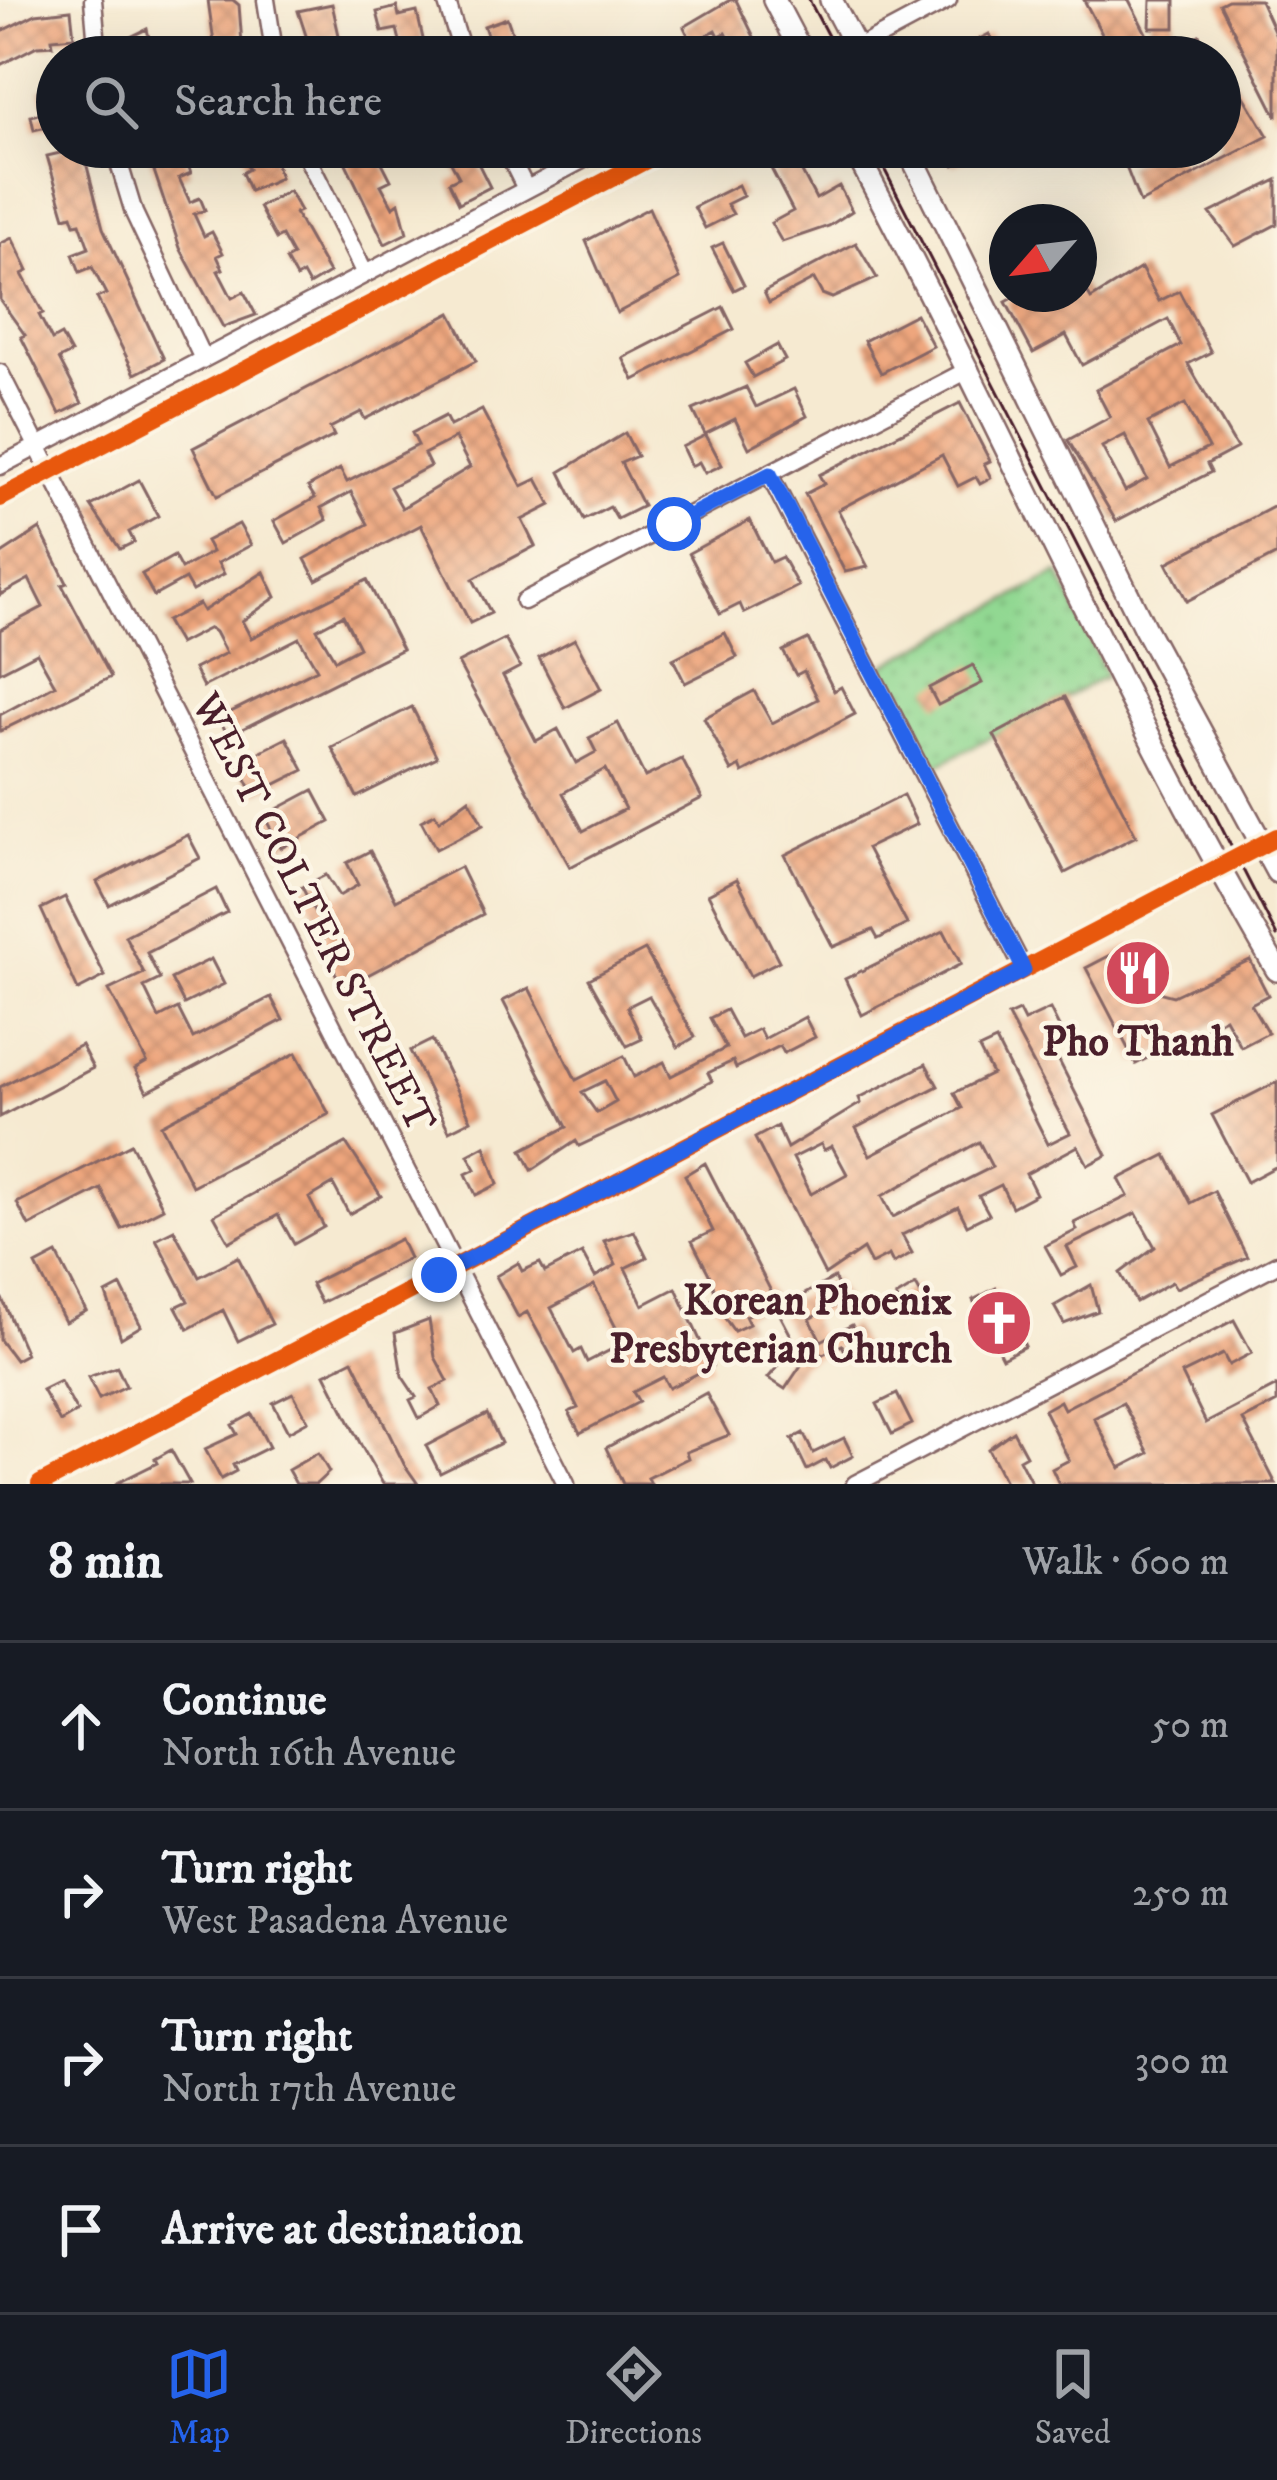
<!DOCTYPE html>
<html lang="en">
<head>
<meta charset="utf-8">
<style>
	body { margin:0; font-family:"IM FELL DW Pica",serif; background:#20242c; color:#f1f3f6 }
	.compass { position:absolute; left:989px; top:204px; width:108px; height:108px; border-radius:50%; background:#171b24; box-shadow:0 12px 48px #0002; rotate:242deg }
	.stop { position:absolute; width:36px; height:36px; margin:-27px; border:9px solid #2563eb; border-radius:50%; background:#fff }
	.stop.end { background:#2563eb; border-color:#fff; box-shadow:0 3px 12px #0008 }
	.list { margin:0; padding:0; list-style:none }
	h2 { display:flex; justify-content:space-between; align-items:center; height:156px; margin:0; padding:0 48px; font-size:51px }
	h2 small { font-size:39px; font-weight:400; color:#9ea1a6 }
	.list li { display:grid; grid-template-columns:78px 1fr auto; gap:36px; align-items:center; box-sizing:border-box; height:168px; padding:0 48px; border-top:3px solid #363941 }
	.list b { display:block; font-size:45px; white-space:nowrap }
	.list p { margin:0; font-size:39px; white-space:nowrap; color:#9ea1a6 }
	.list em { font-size:39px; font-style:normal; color:#9ea1a6 }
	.icon { flex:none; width:66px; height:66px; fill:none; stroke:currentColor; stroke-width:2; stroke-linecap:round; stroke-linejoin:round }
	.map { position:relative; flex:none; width:1277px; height:1484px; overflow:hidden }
	.search { position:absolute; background:#171b24; box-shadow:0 12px 48px #0002; left:36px; right:36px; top:36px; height:132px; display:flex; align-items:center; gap:30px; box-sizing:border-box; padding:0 42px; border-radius:66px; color:#9ea1a6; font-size:45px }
	.sheet { height:828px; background:#171b24 }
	nav { display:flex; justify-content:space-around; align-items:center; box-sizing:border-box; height:168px; border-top:3px solid #363941; background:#171b24; font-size:33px; color:#9ea1a6 }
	nav a { display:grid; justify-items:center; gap:6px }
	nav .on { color:#2563eb }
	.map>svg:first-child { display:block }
	.garden { fill:url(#garden-dots); stroke:#6e7c5e; stroke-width:3 }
	.building { fill:url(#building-cross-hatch); fill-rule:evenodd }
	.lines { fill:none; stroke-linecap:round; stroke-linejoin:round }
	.minor-casing { stroke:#866665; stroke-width:21 }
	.major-casing { stroke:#866665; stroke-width:26 }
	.minor { stroke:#fff; stroke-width:16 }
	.major { stroke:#fff; stroke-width:21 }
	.tram { stroke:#4a1f2b; stroke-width:3 }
	.cycleway-casing { stroke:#fcf5e5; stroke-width:26 }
	.cycleway { stroke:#e8590c; stroke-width:18 }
	.route { stroke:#2563eb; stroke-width:15 }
	.labels { text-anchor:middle; stroke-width:9; stroke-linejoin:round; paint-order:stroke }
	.street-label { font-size:42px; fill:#4a1f2b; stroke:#fcf5e5 }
	.poi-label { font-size:42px; font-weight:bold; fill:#4a1f2b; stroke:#fcf5e5 }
</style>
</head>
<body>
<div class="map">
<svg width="1277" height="1484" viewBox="0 0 1277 1484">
	<defs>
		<pattern id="garden-dots" width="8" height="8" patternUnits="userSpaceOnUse" patternTransform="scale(3)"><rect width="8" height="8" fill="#91d892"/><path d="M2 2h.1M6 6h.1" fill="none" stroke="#7fb97e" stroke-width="1.8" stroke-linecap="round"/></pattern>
		<pattern id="building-cross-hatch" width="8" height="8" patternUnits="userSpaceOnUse" patternTransform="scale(3)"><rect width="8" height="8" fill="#eea67d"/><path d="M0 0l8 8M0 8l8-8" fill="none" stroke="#c38767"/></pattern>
	</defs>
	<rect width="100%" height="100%" fill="#fcf5e5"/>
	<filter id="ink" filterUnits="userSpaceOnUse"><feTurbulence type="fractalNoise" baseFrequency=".00833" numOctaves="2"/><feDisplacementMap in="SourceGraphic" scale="24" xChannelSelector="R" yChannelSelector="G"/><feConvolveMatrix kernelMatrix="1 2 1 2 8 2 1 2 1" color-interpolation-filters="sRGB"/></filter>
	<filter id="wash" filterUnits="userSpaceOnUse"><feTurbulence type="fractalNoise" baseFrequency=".004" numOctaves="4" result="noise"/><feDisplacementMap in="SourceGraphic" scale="48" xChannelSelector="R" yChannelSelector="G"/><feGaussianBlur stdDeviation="2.7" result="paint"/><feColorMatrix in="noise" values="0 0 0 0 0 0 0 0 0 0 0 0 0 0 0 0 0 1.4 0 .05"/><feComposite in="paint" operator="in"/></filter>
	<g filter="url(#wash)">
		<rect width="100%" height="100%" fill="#f6ead1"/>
		<path class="garden" d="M1059,573l47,103 -174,92 -51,-101z"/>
		<g id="blocks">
			<path class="building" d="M208,0h25l6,5 4,52h-27z
				M730,0h6l23,47 -20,10 -13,-24 -7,3 -3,-6 -24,13 -8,-16z
				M1084,0h45l24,47 -16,10h-23z
				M1151,0h24v28h-25z
				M1228,0h32l17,37v80l-57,-113z
				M332,4l8,36 -12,3 6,14h-21l-15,-46z
				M397,7l2,9 18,-4 10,45h-23l-7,-28 -15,3 -5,-20z
				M71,10l3,27 -22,2 1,6 -16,1 -37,19v-33l36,-18z
				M507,18l14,39h-26l-11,-31z
				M147,29l3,13 9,-2 3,17h-35l-3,-17z
				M989,34l12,23h-56z
				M1199,35l13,22h-51z
				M1220,56l48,80 -128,67 -14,-36 34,-20h13l11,18 36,-18z
				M57,85v52l-4,1 -3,-12 -16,4 -3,-14 15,-4 -6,-23z
				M59,147h23l21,81 61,131 -29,15 -38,-76 9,-4 -14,-27 -12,5 -7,-18 16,-6 -9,-25 -5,1 -3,-9 -7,2 -18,-61 13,-3z
				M146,147h30l3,8 5,-2 7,20 -12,5 11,24 10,-4 5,12 -11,4 10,22 8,-4 11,21 -6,3 6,13 -5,2 14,27 12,-6 12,23 -33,12 -43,-79z
				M257,147h14l9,31 -30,13 -8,-18 7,-4 -7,-15z
				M338,147h36l17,33 -10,5 12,22 6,-4 8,30 -22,11z
				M443,147h27l20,40 -31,16 -10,-21 10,-5z
				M789,147l27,52 23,-13 13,25 -23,15 -47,16 -11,-19 22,-12 -27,-52z
				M936,147h52l-34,18z
				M1277,180v44l-42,22 -25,-33z
				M738,185l5,11 -16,8 6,10 -28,14 -11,-21z
				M289,191l11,20 -5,2 34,60 -20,12 -6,-11 -7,4 -10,-18 7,-4 -11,-20 -6,3 -17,-32z
				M649,208l31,71 -63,34 -31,-72z
				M12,238l16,33 -6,3 21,39 -4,2 13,25 9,-5 10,18 -12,6 23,44 -22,11 -39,-77 4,-2 -25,-35v-56z
				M723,243l21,42 -10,5 -22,-42z
				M856,243l21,35 -45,20 -10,-4 -8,-15 -45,24 -5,-11z
				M1141,268l18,33 20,-10 32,61 -23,12 49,84 -30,16 4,8 -95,49 -48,-81 42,-23 -14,-27 85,-45 -13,-26 -86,46 -16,-30 -33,18 -27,-51 15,-8h58v-16l12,21zM1185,404l23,44 -38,19 -22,-44zM1125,435l22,44 -22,12 -23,-44z
				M723,307l11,22 -100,51 -11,-22z
				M451,313l25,48 -111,58 -4,-7 -31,16 4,8 -117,60 -24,-48z
				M916,314l17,32 -52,27 -17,-32z
				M777,345l8,15 -32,17 -8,-14z
				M746,387l10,20 38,-18 13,27 -58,32 -14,-29 -30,15 -12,-24z
				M960,403l30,58 -6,3 7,14 -11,6 -4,-7 -18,9 -16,-31 -104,55 30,57 -23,5 -40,-78 19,-10 -5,-9z
				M482,410l40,76 15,-7 14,26 -29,15 13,26 -62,33 18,34 -21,10 -49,-98 -105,55 -11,-21 63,-35 -17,-32 -30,16 6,12 -41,23 -12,-22 41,-23 -7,-11 32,-18 7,13 71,-37 -6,-12 33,-17 5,10zM455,438l15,29 -68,41 -12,-21 40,-21 -6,-12z
				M625,433l12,23 -16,7 22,43 -26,13 -7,-12 -26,13 -24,-48z
				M706,435l16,30 -17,8 -6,-11 -8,4 -9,-19z
				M139,480l19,36 -29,16 5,10 -14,7 -29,-43z
				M1277,505v49l-90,47 -20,-38z
				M750,520l21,42 11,-5 16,29 -54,27 -4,-9 -20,10 -31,-61z
				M239,524l12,21 -33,18 6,11 -32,17 -7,-12 -31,17 -12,-22 32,-18 7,13 31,-17 -6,-11z
				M40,529l27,54 -5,2 49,92 -111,54v-16l55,-30 -18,-32 -37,19v-42l43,-23 -14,-28 -29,16v-40z
				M264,572l12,25 -34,24 9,17 116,-58 35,69 -174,87 -9,-18 98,-49 -18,-31 -96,49 -9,-18 32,-16 -11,-21 -5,-4 -31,16 -13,-23 33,-17 4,7zM343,615l16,32 -24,13 -18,-31z
				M725,633l12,24 -52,26 -12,-24z
				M505,639l15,28 -17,9 33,65 22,-12 18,34 20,-11 -7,-14 29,-15 27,54 37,-18 20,39 -132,69 -112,-204zM605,769l20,40 -42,22 -20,-38z
				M575,639l26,50 -36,19 -26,-50z
				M808,639l26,52 7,-4 14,27 -112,59 -3,-7 -8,5 -28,-53 50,-27 18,32 46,-24 -14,-28 -8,4 -13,-24z
				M973,665l9,18 -44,22 -9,-17z
				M1065,697l71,139 -71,37 -71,-138z
				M412,707l25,50 -80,40 -25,-49z
				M287,738l17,32 -50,25 -16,-32z
				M313,790l17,32 -49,26 -17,-32z
				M903,795l14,29 -50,24 40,76 -29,15 -5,-9 -40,17 -48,-92z
				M469,799l14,26 -47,24 -15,-28 14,-7 4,7z
				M188,835l12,23 -91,47 -12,-23z
				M370,851l26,49 64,-33 23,47 -140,74 -24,-47 8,-5 -25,-49 24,-12 13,21 19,-11 -11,-22z
				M737,879l42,82 -29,15 -42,-82z
				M216,889l11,23 -80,41 13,26 -16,8 15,31 19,-10 15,30 78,-41 12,23 -136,72 -12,-23 12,-7 -38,-72 35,-17 -19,-37z
				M65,897l40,79 -27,14 -37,-81z
				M944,931l17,33 -99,51 -17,-36z
				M1130,945l24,46 19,5 77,-36 18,35 -17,9 17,29 -27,14 -16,-29 -89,46 -50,-96z
				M645,950l50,87 -17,10 -29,-51 -22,11 15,32 -15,7 -38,-67z
				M211,959l13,25 -40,20 -13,-25z
				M529,988l47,92 48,-24 10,21 30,-15 7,14 55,-28 -16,-30 16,-8 15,28 18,-9 5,10 41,-22 10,20 -31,16 -4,-7 -44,22 -3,-7 -25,12 4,8 -31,17 -102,48 -3,-5 -44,29 -10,-20 45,-23 -64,-126zM605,1081l11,21 -19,11 -15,-21z
				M1050,1009l16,32 -14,6 55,108 -19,10 -10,-19 -52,28 10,20 -24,13 -11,-22 -22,11 10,18 -22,11 -9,-18 -56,28 10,18 -19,10 -4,-8 -18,9 -8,-15 -38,26 -70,-137 22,-12 10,22 74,-45 -2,-5 67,-34 12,22 -82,42 14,27 92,-47 -8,-15 38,-19 -13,-25 17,-8 52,103 22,-11 -62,-117 11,-5 5,10zM979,1142l13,25 -99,50 -11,-21zM821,1144l3,6 8,-4 15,28 -36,20 -18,-36z
				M432,1040l39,80 -22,11 -39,-80z
				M81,1045l12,23 -93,49v-30z
				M296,1053l33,61 -137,72 -31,-61z
				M1277,1082v84l-30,16 -35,-67z
				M346,1143l35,53 -32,18 -16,-30 -24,14 15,29 -30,17 -16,-29 -49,27 -15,-27z
				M131,1144l32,64 -41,21 -21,-40 -72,37 -12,-23z
				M485,1146l13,38 -22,11 -10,-21 10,-5 -8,-14z
				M1166,1155l25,48 23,-12 33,66 -71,31 -4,-6 -36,20 -16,-29 35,-26 -19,-34 -69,34 10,20 -16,8 -16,-29 32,-16 -3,-7 54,-27 -9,-17z
				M705,1163l71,138 -31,15 4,8 -15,7 -22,-31 5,-2 -7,-22 -18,-35 21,-10 -28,-56z
				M174,1230l25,47 39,-20 34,67 -34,17 -15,-31 -35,19 -12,-22 12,-6 -32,-62z
				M634,1231l13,26 -22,11 18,37 33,-17 36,78 -43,22 -6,-11 -30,15 6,10 -59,31 -11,-21 9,-4 -25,-49 -26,-47 -9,5 -22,-41 22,-13 4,8 18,-8 5,9 37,-19 13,24 21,-12 -12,-24zM594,1285l30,58 -37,19 -6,-13 -7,4 -23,-45z
				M400,1239l9,19 -88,45 -10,-19z
				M57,1254l29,57 -21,11 -29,-57z
				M834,1278l12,22 -36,19 11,22 31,-16 11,22 -16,8 -5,-10 -40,19 -17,25 -17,-11 28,-33 -19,-36z
				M916,1285l11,20 -20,11 -11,-19z
				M1091,1285l7,26 -34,13 -10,-18z
				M121,1286l20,40 -20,12 -15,-44z
				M996,1288l29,58 -23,12 -29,-58z
				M0,1294l26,60 -11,6 -15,-20z
				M429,1320l6,37 13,24 -16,8 8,17 -21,12 -9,-18 6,-3 -14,-21 -7,-43z
				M1234,1320l18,33 -23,12 -6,-11 -41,20 24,49 71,-37v16l-34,18 33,64h-217l-7,-15 17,-9 -25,-50 16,-9 4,8zM1123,1403l26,50 -29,15 -26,-50z
				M353,1360l51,104 14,20h-35l-21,-37 -37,-73z
				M117,1367l9,19 -27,13 -11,-22z
				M60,1381l17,31 -17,10 -18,-32z
				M293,1393l15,28 -20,11 -15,-29z
				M706,1393l23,42 -43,17 2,6 -40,20 3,6h-28l-17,-36z
				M897,1394l15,30 -20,10 -15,-30z
				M252,1414l17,33 -36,18 3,6 -15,8 -16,-30 32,-15 -5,-9z
				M487,1414l14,29 -61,30 -14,-27z
				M1013,1431l13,24 -7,4 13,25h-26l-18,-35z
				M803,1433l10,20 31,-15 9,18 -23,12 -4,-8 -19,10 -15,-31z
				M171,1450l19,34h-75l42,-21 -2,-4z
				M318,1453l11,19 -13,12h-20l-8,-14z"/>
		</g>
	</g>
	<g filter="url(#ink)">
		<use href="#blocks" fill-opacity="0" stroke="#866665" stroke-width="3"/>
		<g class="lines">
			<g class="minor-casing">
				<path id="minor" d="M93,0l5,57
					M266,0l9,57
					M446,0l18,57
					M841,57l107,-57
					M114,147l20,66 69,146
					M302,147l63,127
					M505,147l21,42
					M0,373l566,1111
					M0,466l607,-319
					M769,474l255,496
					M0,498l671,-351
					M524,601l446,-232
					M40,1484l1237,-647
					M855,1484l422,-220"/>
			</g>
			<g class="major-casing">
				<path id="major" d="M774,0l30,57
					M831,0l30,57
					M853,147c146,272 268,557 424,823
					M907,147l237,480 133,245"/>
			</g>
			<use href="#minor" class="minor"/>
			<use href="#major" class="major"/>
			<path class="tram" d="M809,0l30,57
				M873,147l404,789"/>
			<g class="cycleway-casing">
				<path id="cycleway" d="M0,498l671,-351
					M40,1484l1237,-647"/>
			</g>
			<use href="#cycleway" class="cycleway"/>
		</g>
	</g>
	<g class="lines" filter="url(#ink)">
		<path class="route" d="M439,1275l585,-305 -254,-496 -96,50"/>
	</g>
	<defs>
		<g id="restaurant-disc" transform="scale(3.45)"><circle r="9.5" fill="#d1495b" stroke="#fcf5e5"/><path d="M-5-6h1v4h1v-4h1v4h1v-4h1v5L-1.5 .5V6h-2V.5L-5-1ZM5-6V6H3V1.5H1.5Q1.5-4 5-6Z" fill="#fff"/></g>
		<g id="church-disc" transform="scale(3.45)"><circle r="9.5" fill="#d1495b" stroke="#fcf5e5"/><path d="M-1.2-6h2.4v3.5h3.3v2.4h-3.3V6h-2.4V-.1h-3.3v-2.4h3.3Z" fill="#fff"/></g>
	</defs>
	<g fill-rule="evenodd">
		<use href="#restaurant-disc" x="1138" y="973"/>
		<use href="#church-disc" x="999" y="1323"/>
	</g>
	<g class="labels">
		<g class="street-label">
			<text transform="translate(315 912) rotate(63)" y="15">WEST COLTER STREET</text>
		</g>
		<g class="poi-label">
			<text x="1138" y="1055">Pho Thanh</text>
			<text x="952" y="1314" text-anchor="end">Korean Phoenix<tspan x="952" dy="48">Presbyterian Church</tspan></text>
		</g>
	</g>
</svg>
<svg class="compass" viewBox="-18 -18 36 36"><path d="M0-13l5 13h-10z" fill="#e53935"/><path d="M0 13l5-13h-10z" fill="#9ea1a6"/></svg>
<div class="stop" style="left:674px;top:524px"></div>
<div class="stop end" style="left:439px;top:1275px"></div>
<div class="search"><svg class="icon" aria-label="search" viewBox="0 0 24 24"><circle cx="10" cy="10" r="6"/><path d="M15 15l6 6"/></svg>Search here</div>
</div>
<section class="sheet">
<h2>8 min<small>Walk · 600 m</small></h2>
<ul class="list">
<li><svg class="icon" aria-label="ahead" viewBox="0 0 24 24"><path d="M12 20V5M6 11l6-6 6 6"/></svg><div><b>Continue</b><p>North 16th Avenue</p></div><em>50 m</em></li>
<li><svg class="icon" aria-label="right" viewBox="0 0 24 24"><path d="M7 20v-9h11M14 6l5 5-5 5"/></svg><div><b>Turn right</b><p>West Pasadena Avenue</p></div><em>250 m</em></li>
<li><svg class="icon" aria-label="right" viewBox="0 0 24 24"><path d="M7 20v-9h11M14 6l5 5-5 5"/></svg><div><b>Turn right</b><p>North 17th Avenue</p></div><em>300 m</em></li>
<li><svg class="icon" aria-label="arrive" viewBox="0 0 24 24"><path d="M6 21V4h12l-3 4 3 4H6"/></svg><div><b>Arrive at destination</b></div></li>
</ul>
</section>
<nav>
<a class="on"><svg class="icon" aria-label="map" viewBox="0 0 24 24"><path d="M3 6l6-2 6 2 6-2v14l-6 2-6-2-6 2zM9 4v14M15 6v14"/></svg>Map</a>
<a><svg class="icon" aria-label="directions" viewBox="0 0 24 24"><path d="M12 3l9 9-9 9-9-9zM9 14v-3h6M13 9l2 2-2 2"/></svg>Directions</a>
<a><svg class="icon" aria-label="saved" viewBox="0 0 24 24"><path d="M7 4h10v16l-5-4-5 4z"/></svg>Saved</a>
</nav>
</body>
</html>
